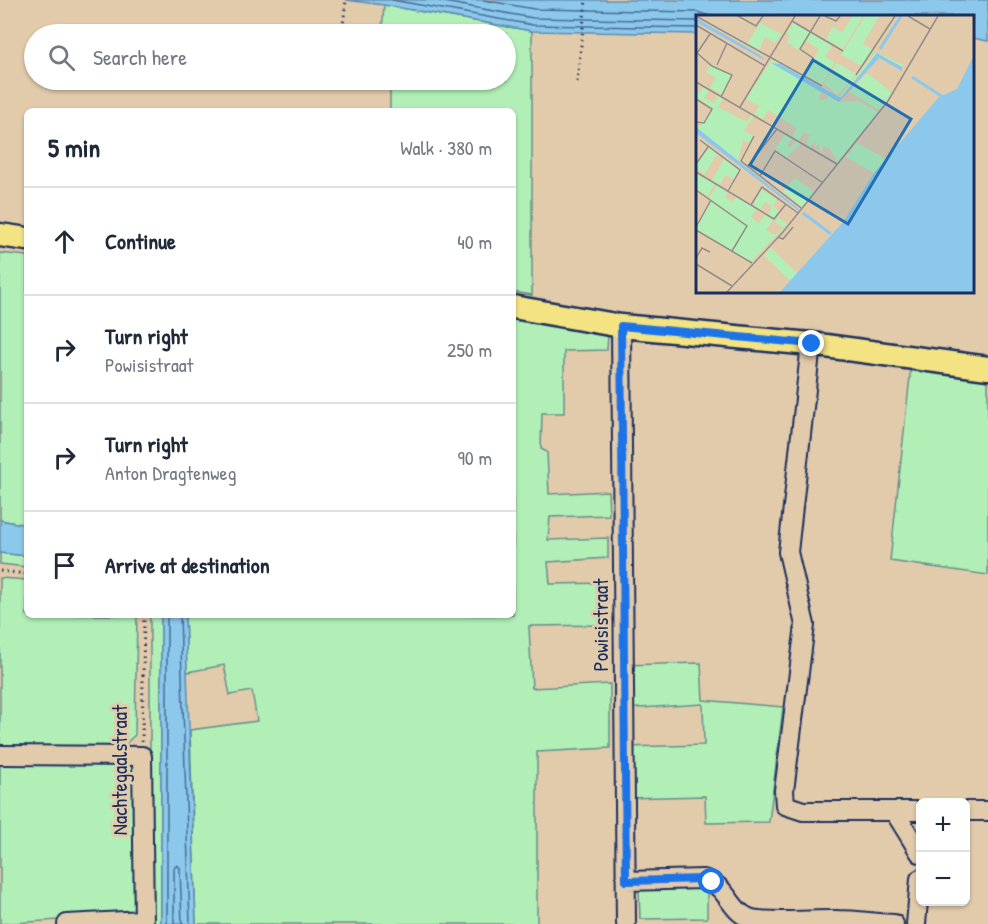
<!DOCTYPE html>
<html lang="en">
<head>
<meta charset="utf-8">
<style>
	body { margin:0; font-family:"Patrick Hand",sans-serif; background:#f2f2f3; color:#1f2937 }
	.controls { position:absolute; right:18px; bottom:18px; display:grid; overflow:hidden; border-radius:9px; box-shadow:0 2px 4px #0004 }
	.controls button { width:54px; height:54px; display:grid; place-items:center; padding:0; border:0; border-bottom:2px solid #e0e1e3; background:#fff; color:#1f2937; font:30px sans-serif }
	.stop { position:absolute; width:18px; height:18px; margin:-14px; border:4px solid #1a73e8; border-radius:50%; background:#fff }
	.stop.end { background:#1a73e8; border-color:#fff; box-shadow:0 2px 6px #0008 }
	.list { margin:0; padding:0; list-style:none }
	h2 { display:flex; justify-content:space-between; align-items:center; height:78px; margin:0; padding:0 24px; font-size:26px }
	h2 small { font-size:20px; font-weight:400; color:#747a83 }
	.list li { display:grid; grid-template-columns:39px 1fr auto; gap:18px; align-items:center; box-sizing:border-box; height:108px; padding:0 24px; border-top:2px solid #e0e1e3 }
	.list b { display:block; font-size:22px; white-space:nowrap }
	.list p { margin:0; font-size:20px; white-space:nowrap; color:#747a83 }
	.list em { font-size:20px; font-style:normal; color:#747a83 }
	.icon { flex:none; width:33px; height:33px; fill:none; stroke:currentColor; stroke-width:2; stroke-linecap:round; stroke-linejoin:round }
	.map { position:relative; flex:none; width:988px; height:924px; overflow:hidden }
	.search { position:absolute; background:#fff; box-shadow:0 2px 4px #0004; left:24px; top:24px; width:492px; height:66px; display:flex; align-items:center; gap:15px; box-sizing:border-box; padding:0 21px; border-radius:33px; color:#747a83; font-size:22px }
	.panel { position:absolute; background:#fff; box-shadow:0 2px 4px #0004; left:24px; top:108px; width:492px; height:510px; border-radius:9px }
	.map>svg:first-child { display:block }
	.green { fill:#b1efb6; stroke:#668f8a; stroke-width:1.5 }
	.water { fill:#8bc8eb; stroke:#5e8bb3; stroke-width:1.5 }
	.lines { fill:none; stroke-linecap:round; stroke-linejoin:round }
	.shore { stroke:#486c96; stroke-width:1.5 }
	.minor-casing { stroke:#1b2f5e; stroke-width:22 }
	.major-casing { stroke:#1b2f5e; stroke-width:27 }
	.path { stroke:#1b2f5e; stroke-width:3; stroke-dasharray:1.5 4.5; stroke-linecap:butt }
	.minor { stroke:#e2cbab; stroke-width:18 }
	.major { stroke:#f4e382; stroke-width:22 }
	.route { stroke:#1a73e8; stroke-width:8 }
	.labels { text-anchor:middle; stroke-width:6; stroke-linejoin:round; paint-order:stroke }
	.street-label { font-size:21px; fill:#1b2f5e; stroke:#e2cbab }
	.inset-river { fill:none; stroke:#8bc8eb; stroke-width:3 }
	.inset-road { fill:none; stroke:#928d8c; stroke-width:1.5 }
	.view { fill:#1f6fb2; fill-opacity:0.15; stroke:#1f6fb2; stroke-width:3 }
	.inset-edge { fill:none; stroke:#1b2f5e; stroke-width:3 }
</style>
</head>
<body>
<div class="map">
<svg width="988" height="924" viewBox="0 0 988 924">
	<rect width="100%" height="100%" fill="#e2cbab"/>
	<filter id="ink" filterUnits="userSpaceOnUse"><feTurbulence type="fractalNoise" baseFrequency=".0167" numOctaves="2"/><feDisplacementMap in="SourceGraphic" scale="12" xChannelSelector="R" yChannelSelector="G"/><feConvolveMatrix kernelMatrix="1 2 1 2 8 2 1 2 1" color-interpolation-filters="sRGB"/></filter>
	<g filter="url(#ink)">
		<path class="green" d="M384,5l148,26v264l-19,-3v-181h-123v-31h116v-46h-124z
			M0,253l27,3v269l-27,-5z
			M513,315l89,11 6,9 -1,15 -43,1v62h-22l-1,36 6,3 2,42 59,-3 1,24 -59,2 -2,23 60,-2v20l-60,4 2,22 57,-1v42l-78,1 3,62 78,-4v64l-73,4v172h-341l-6,-194 67,-9 -5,-30 -22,4 -6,-30 -37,7 -2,-57h328z
			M911,367l77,10v198l-98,-14z
			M0,553l27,3v11l-27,-3z
			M0,578l27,2v35h110l-2,120 -11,10 -13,7 -111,-3z
			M150,615h11v309h-11z
			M701,663l2,37 80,7 -14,115 -63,1 -1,-27 -80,2 -1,-51 80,-2 -1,-41 -79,5 -2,-44z
			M0,761l131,2 5,7 2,140 -6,5 -132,9z
			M707,889v29l-67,1 -1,-29z"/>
		<path class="water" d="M346,0h642v41l-16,-3v-22h-275v18l-165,-3 -148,-26z
			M0,520l27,5v31l-27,-3z
			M161,615h24l11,309h-35z"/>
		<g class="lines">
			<path class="shore" d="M392,0l141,25 164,3
				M433,0l100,18 164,3
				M483,0l51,9 163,3 13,4
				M167,615v309
				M180,615l10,309
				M174,924v-56l3,-3 3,3 2,56"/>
			<g class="minor-casing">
				<path id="minor" d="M621,326l5,598
					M811,344l-23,208 17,73 -21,166 1,14 18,6h117
					M0,755l142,1 2,168
					M894,811l26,42
					M966,811h22
					M626,881l78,-2c24,7 25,31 45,39 16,6 68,1 89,2 18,0 37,3 56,4
					M67,924l77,-4
					M916,924l4,-45"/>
			</g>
			<g class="major-casing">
				<path id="major" d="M0,235l27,4
					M513,307l108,19 190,18 177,24"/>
			</g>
			<path class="path" d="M342,34l4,-34
				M577,82l9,-82
				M0,571l27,3
				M142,742l2,-127"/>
			<use href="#minor" class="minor"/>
			<use href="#major" class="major"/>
		</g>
	</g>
	<g class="lines" filter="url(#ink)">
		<path class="route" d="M712,882l-8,-3 -78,2 -5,-555 191,18"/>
	</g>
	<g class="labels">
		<g class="street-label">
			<text transform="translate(601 625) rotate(-90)" y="7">Powisistraat</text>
			<text transform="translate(120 770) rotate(-90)" y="7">Nachtegaalstraat</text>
		</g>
	</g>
	<g transform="translate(696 15)">
		<rect width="278" height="278" fill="#e2cbab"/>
		<path d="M157,1h10l-20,33 -17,-10 7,-12 9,5zM169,1h14l-16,28 11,6 -12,16 -21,-11zM64,8l21,11 -5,9 -11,-6 -6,13 -12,-6zM98,8l15,9 -9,19 -13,-9 3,-6 -4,-3zM115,18l21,12 -7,12 10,5 -13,22 -16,-8 13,-27 -13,-8zM180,37l27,13 -1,2 -25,-14 -36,45h-4l-57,-34 -8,-2 49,30 -3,8h8l2,-4 11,6 19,-1 20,11 -40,50 -9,-14 -5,-2 -4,6 -1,-9 -4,6 1,-8 -6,5 -4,-2 4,-9 -6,-3 -5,8 -6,-4 4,-8 -29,-18 -5,9 -8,-5 4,-8 -13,-7 27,-41 66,39zM141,48l19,11 -18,21 -14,-12zM15,50l21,10 -10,19 -12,-6 6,-10 -10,-6zM171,58l25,20 -13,17 -29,-18zM8,72l5,3 -5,8 10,5 4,-7 5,3 -5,8 29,15 5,-8 2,2 -10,14 9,6 -4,7 -6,-3 -5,21 -40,-32 15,-21 -17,-11zM90,119l6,4 -5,8 4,2 5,-8 5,3 -15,14 -11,-9zM161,128l29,16 -12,14 -28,-16zM12,132l9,7 -13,21 -8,-9zM28,144l15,11 -5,9 -9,-4 -5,10 -8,-5zM0,157l19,12 -8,12 -11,-7zM99,163l19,14 -12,15 -19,-15zM21,170l11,7 -3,5 7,5 4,-5 20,12 -5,8 8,6 6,-8 8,5 -7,10 9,5 8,-8 -8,-5 3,-5 9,7 -36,38 -55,-33 15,-28 35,27 -37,-30zM65,174l16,10 -4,7 7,6 -5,6 -7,-3 4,-9 -7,-4 -5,8 -7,-5zM75,233l27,26 -7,7 -27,-25z" fill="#b1efb6"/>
		<path d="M0,3l64,37 6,6 -70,-39zM181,38l25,14v4l-23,-13 -40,44 -68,-39 9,1 61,34zM277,42v235h-193l64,-71 30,-48 65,-76 18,-8zM0,112l103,82v2l-103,-78z" fill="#8bc8eb"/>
		<path class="inset-river" d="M184,34l21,-33M216,62l31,20M107,198l28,21"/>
		<path class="inset-road" d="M0,1l126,70M42,1l18,10 7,-10M129,1l11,5 4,-5M212,1l22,13M96,6l51,30M0,10l69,41M1,38l15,13 20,9 -11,22M1,38l13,-19M21,50l10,-22M108,60l9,-17 -13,-9 20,-33M160,60l39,-59M0,67l141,82M0,84l16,10 -8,14 -8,-1M44,92l55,-91M58,121l-13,25 60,47M4,125l40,30 -12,21M0,149l12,-17M52,151l29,-37M0,157l78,47 12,-15M64,161l15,-25 48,32M0,175l51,36 -15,25M55,190l11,-18 36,26M0,212l15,-27M0,215l56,33M82,222l5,2 10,-12M0,243l6,-10 8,4M0,249l36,22M31,277l56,-60 105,-131 50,-85"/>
		<path class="view" d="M117,45l98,59 -63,105 -98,-59z"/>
		<rect width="278" height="278" class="inset-edge"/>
	</g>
</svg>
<div class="controls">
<button>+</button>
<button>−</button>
</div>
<div class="stop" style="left:712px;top:882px"></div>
<div class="stop end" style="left:812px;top:344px"></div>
<div class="search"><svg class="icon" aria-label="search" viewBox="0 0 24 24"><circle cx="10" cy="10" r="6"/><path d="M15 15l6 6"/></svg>Search here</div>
<section class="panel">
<h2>5 min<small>Walk · 380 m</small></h2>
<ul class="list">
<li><svg class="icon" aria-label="ahead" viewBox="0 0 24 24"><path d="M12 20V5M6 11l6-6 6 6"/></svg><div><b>Continue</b></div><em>40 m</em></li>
<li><svg class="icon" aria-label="right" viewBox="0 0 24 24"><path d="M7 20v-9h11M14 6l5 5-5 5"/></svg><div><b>Turn right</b><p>Powisistraat</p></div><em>250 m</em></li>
<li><svg class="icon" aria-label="right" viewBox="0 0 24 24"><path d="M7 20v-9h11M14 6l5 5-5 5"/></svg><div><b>Turn right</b><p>Anton Dragtenweg</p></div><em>90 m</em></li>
<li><svg class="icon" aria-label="arrive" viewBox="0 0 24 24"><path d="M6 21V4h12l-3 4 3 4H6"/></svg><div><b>Arrive at destination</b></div></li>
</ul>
</section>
</div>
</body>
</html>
